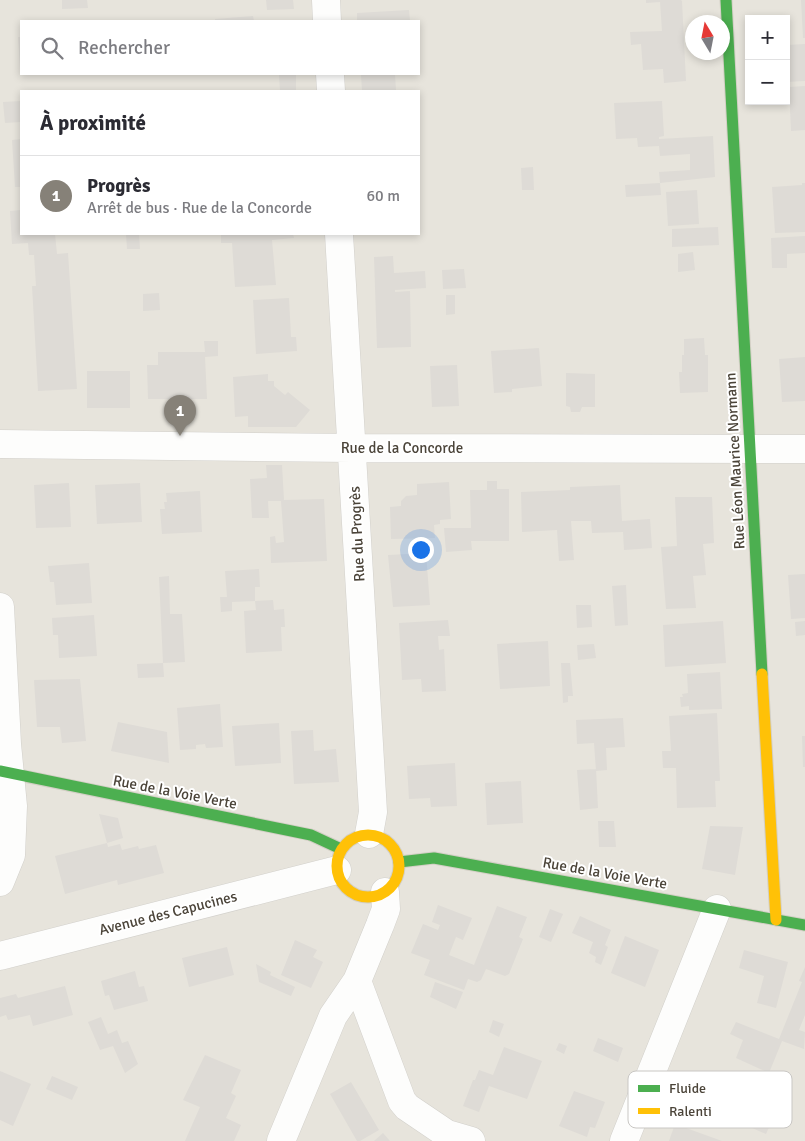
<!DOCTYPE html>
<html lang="fr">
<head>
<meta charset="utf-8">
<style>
	body { margin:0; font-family:Signika,sans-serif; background:#f2f2f3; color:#2b2b33 }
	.controls { position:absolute; right:15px; top:15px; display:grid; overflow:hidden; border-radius:0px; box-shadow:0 2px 8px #0003 }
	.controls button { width:45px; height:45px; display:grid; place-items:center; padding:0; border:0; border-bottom:1px solid #e1e1e2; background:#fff; color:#2b2b33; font:25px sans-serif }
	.compass { position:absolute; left:685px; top:15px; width:45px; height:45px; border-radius:50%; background:#fff; box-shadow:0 2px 8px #0003; rotate:350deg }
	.you { position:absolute; left:420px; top:549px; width:18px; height:18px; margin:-12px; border:4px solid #fff; border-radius:50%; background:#1a73e8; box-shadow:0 0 0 8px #1a73e833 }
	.badge { display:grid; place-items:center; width:32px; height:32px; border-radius:50%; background:#868178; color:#fff; font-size:16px; font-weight:700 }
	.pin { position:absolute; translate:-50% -41px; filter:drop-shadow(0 1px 2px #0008) }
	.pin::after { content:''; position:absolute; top:26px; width:18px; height:15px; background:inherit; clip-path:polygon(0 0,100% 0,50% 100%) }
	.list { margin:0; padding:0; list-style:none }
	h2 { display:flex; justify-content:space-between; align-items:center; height:65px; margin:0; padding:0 20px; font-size:21px }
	h2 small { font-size:16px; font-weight:400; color:#7c7c81 }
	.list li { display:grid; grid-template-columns:32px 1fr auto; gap:15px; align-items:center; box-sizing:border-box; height:80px; padding:0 20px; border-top:1px solid #e1e1e2 }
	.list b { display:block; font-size:19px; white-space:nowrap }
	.list p { margin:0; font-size:16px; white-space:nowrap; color:#7c7c81 }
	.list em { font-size:16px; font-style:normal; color:#7c7c81 }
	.icon { flex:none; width:28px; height:28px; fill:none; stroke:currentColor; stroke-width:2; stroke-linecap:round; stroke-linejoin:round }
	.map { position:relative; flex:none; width:805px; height:1141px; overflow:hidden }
	.search { position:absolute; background:#fff; box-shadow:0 2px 8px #0003; left:20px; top:20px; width:400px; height:55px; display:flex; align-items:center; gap:12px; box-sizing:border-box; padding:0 18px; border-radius:0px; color:#7c7c81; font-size:19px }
	.panel { position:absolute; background:#fff; box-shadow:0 2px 8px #0003; left:20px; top:90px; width:400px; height:145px; border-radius:0px }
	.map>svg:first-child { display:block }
	.residential { fill:#e7e4dc; fill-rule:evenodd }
	.building { fill:#dedbd6 }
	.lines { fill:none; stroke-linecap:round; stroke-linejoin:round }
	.street-casing { stroke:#d2d0cb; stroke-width:29 }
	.fast-casing { stroke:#d3cfc5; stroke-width:13 }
	.slow-casing { stroke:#d3cfc5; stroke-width:13 }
	.street { stroke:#fdfdfc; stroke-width:28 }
	.fast { stroke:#4caf50; stroke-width:11 }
	.slow { stroke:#ffc107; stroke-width:11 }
	.labels { text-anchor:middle; stroke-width:4; stroke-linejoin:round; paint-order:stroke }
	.street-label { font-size:15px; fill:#4b4439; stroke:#fff }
	.key { fill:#fff; stroke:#c9c7c4; stroke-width:1 }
	.key-label { font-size:14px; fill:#4b4439 }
</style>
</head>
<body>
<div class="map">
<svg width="805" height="1141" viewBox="0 0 805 1141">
	<rect width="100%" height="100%" fill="#f4f2ee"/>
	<path class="residential" d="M0,0h805v1141h-805zM749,19h37v82h-37zM21,21h398v53h-398zM692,22h30v30h-30zM21,91h398v143h-398z"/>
	<path class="building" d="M62,0h25l1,8 -26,1z
		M266,0h27l1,9 -27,1z
		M646,0h35l1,1 4,80 -22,2 -1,-14 -20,1 -2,-26 -10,1 -1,-13 32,-1 -2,-29 -14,1z
		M801,0h4v38h-2z
		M409,10l1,11h-53v-8z
		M253,16l1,5h-39v-2z
		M18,37h3v30h-1z
		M805,44v37l-19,1v-37z
		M279,74h17v17h-16z
		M361,74h34l1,17h-34z
		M805,86v44l-14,1 -2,-44z
		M21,101v21l-16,1 -2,-21z
		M662,101l2,35 -5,1v2l54,-3 2,41 -55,6 -1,-11 31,-2v-16l-30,2 -1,-10 -21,1 -1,-9 -21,1 -2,-36z
		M21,139v48h-6l-3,-47z
		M533,167l1,23h-12l-1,-22z
		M660,183l1,12 -35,2 -1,-12z
		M802,183h3v49l-30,1 -3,-46 30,-2z
		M697,190l2,34 -31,2 -2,-34z
		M21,210v24h34l2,20 11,-1 9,136 -39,2 -6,-105h4l-2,-31h-5l-1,-12 -16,1 -2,-33z
		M718,227l1,18 -47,2v-18z
		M126,234h13l1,15h-13z
		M221,234h72l1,4 -22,2 4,45 -41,2 -3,-44h-11z
		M805,236v17l-18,1v14h-15l-1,-30z
		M693,252l2,18 -17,2v-18z
		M393,256l1,17 31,-2 1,17 -31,2v2l15,-1 1,56 -34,1 -3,-91z
		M464,269l2,19 -23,1 -1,-19z
		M159,293l1,17 -17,1v-17z
		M446,295h9v19l-9,1z
		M289,298l2,39h5l1,14 -41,3 -3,-54z
		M704,338l1,17h3v37l-28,1 -1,-21h3v-17h2v-16z
		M204,341h14v15l-13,1 2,42h-59l-1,-34h11v-13h47z
		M539,348l3,38 -30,3v3l-18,1 -3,-42z
		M805,357v44l-23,1 -3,-43z
		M457,365l2,41 -27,1 -2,-41z
		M87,371h43v37h-43z
		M566,373l29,1v33h-13l-2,5h-9l-1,-5 -4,-1z
		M268,374v7h6v5l11,9 3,-3 22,18 -14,17h-48v-11l-13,1 -2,-40z
		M266,465h16l2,35 40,-1 3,62 -56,2 -1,-26 5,-1 1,7 8,-1 -3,-41h-13l1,17h-17l-2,-39 17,-1z
		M487,481h10v8h12v52h-38l1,9 -26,2 -2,-24h27l-1,-38h17z
		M449,482l2,37 -11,1v4l-6,1 1,13 -44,1 -1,-32 11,-1v-5l5,-5 11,-1v-11z
		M69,483l2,44 -35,1 -2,-43z
		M140,483l2,39 -45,2 -2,-39z
		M620,485l2,36 28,-2 2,29 -28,2 -1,-18 -31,1 -1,-12h-20l3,39 -15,1 -2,-31 -35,2 -1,-40 49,-2v-3z
		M200,491l2,41 -40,2 -2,-25h5l-1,-7h3l-1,-9z
		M675,497h37l2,46 -11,1 3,31 -13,1 3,32 -30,1 -5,-62 16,-1z
		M426,553l4,52 -37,2 -5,-52z
		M89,563l3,40 -36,2 -2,-23h-4l-2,-16z
		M259,569l1,18h-5v14l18,-1 1,10 10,-1 1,18h-4l1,24 -36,2 -2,-42 12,-1 -1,-9 -23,1v9l-11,1 -1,-15h7l-2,-26z
		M805,574v44l-14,1 -3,-44z
		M169,576l1,38h12l3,48 -22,1 -4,-86z
		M626,585l2,40 -13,1 -3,-40z
		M576,605h15l1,22 -15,1z
		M94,615l3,41 -38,2 -1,-23h-5l-1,-17z
		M448,620l2,16h-12l1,14 5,-1 2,42 -24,1 -1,-13 -19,1 -3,-57z
		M723,621l3,42 -61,4 -2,-42z
		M805,621v14l-9,1 -1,-14z
		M548,641l2,45 -50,3 -3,-45z
		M594,644l2,14 -18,2 -1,-15z
		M163,663l1,14 -26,1 -1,-14z
		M561,663h9l3,33h-5v6l-5,1z
		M720,672l2,37 -33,1v-4l-8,1 -1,-10h3l-1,-3 6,-1 -1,-19z
		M80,679l6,62 -24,2 -2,-16h-23l-3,-47z
		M220,704l3,43 -17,1 -1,-4 -9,1v4l-16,1 -3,-42z
		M717,713l3,68h-5l1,26 -39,1 -1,-40h-13l-1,-17h9l-2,-35z
		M623,718l2,29 -19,1 1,22 -11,1 -2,-28 -17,1 -1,-24z
		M118,722l49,10 2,31 -58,-12z
		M279,723l2,40 -46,3 -3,-40z
		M313,730l1,21 22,-2 3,33 -45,2 -3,-53z
		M802,736h3v31h-2z
		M455,763l2,43 -26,1 -1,-9 -21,1 -2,-33z
		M596,769l2,39 -18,2 -3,-40z
		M521,781l2,42 -36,2 -2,-42z
		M99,814l19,4 5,20 -16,5z
		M598,821h16l2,26h-17z
		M710,826l33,1 -8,48 -33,-6z
		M107,843l1,4 12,-3 2,6 16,-4 1,3 17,-4 8,28 -46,12 -1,-5 -52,14 -10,-38z
		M438,905l34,13 -9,22 -7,-3 -7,18 25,10 23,-59 30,11 -8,20 4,2 -14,35 -4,2 -19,-7 -5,11 -4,2 -9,-3 -4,11 -40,-15 6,-15 -19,-7 12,-29 15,6 2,-5 -8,-3z
		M550,909l13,5 -12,28 -12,-5z
		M580,916l31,14 -6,15 3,2 -7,18 -6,-3 1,-5 -7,-4 4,-11 -21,-9z
		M625,936l34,14 -14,37 -34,-14z
		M295,940l22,10 -4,7 10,5 -12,26 -30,-13z
		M227,947l7,28 -45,12 -7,-29z
		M744,950l44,12 -12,46 -19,-5 7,-27 -25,-8z
		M256,964l15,8 -1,3 25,12 -4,9 -32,-14z
		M805,967v48l-6,15 6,2 -1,17 -22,-8 -13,32 -33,-15 7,-18 -13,-6 6,-12 43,17 23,-57 -3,-1z
		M135,971l4,16 5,-1 4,15 -34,9 -5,-15 -4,1 -4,-15z
		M435,982l28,10 -7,17 -26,-12z
		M65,986l8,29 -40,11 -3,-11 -22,5 -2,-5 -6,2v-19l16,-4 2,4z
		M101,1017l7,17 9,-4 5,13 6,-2 10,23 -13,9 -12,-27 -13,4 -12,-28z
		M493,1020l11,4 -5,13 -10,-5z
		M598,1038l25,10 -5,14 -25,-11z
		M559,1043l8,3 -3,8 -8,-4z
		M504,1047l38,14 -15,38 -38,-13 -10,26 -16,-6 10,-26h2l4,-10 14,5z
		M205,1055l36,15 -10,23 5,3 -10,22 15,7 -7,16h-49l15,-34 -17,-7z
		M0,1071l31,13 -18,42 -13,-6z
		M738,1072l47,20 -19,42 -16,-7 8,-22 -13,-6 -1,2 -15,-6z
		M52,1076l26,11 -6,13 -26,-11z
		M351,1082l28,48 -19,11h-3l-27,-47z
		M574,1091l31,11 -10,26 -5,-1 -3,10 -28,-11z
		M675,1124l47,17h-53z
		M383,1133l7,8h-16z"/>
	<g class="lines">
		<g class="street-casing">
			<path id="street" d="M326,0l1,21
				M330,74l1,17
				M339,234l34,578 -4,22
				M0,444l352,4 453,1
				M0,607l7,137 6,62 -2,49 -11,27
				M0,956l337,-86
				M357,981l45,120 5,6 40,27 24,7
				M281,1141l52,-125 24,-35 23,-56 6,-16 -1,-17
				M624,1141l93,-232"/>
		</g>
		<g class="fast-casing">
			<path id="fast" d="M726,0l36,674
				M0,771l311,64 30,14
				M399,862l35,-4 371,67"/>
		</g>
		<g class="slow-casing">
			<path id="slow" d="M762,674l14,246
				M337 866a31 31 0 1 1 62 0a31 31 0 1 1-62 0Z"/>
		</g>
		<use href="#street" class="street"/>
		<use href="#fast" class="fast"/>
		<use href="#slow" class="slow"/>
	</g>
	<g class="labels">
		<g class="street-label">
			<text x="402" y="453">Rue de la Concorde</text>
			<text transform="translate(735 461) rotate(-93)" y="5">Rue Léon Maurice Normann</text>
			<text transform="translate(357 534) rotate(-93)" y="5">Rue du Progrès</text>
			<text transform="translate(175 792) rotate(11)" y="5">Rue de la Voie Verte</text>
			<text transform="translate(605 873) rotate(10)" y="5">Rue de la Voie Verte</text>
			<text transform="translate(168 913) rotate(-14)" y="5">Avenue des Capucines</text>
		</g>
	</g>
	<rect x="628" y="1071" width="164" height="57" rx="8" class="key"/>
	<rect x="638" y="1085" width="22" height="7" fill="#4caf50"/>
	<rect x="638" y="1108" width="22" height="6" fill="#ffc107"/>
	<g class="key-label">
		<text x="669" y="1093">Fluide</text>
		<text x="669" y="1116">Ralenti</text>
	</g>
</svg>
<div class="controls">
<button>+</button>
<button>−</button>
</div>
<svg class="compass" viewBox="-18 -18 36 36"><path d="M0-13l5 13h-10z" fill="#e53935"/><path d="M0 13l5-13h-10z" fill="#7c7c81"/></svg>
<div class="you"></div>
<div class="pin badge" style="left:180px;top:436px">1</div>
<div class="search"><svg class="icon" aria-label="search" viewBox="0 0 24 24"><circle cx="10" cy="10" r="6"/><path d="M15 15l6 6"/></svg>Rechercher</div>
<section class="panel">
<h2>À proximité<small></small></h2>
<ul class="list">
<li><span class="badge">1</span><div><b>Progrès</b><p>Arrêt de bus · Rue de la Concorde</p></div><em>60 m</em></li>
</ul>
</section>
</div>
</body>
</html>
